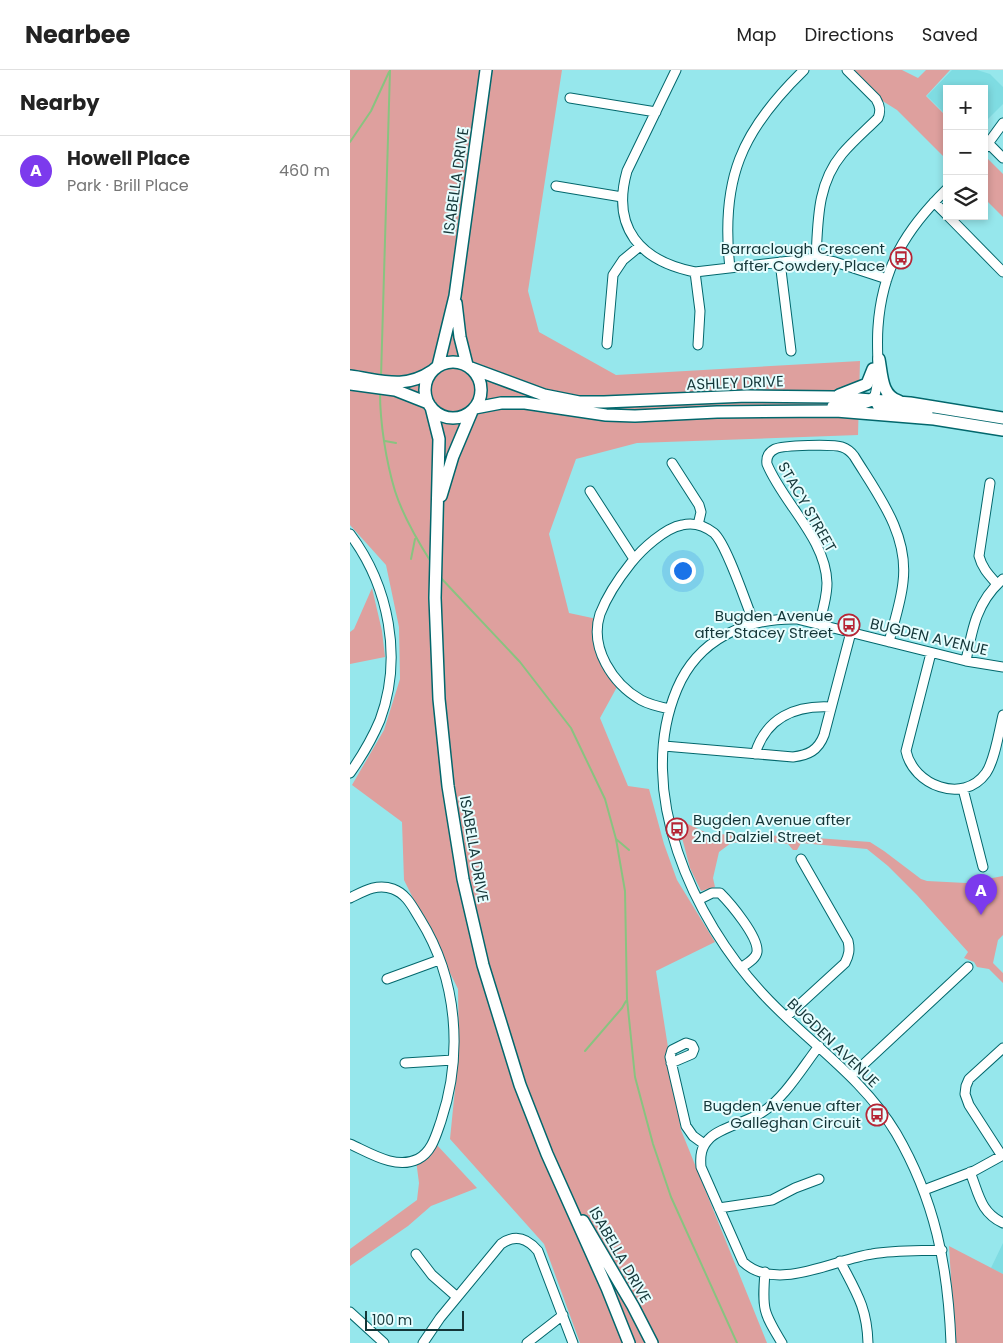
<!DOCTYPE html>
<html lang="en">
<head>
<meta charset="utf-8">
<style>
	body { margin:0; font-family:Poppins,sans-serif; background:#f6f6f6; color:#222 }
	.controls { position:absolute; right:15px; top:15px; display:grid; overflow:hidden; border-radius:0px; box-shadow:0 2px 8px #0003 }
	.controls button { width:45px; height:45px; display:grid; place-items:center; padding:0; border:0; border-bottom:1px solid #e0e0e0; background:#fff; color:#222; font:25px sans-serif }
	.scale { position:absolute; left:15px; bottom:12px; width:99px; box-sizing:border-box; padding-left:5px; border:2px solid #143638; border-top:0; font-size:14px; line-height:18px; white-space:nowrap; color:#143638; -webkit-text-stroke:4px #e6fdfe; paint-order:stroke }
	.you { position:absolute; left:332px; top:500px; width:18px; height:18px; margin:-12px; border:4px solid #fff; border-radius:50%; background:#1a73e8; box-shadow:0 0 0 8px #1a73e833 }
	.badge { display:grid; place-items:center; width:32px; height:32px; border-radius:50%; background:#7c3aed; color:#fff; font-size:16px; font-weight:700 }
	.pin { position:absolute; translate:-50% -41px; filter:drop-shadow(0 1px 2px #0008) }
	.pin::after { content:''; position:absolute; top:26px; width:18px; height:15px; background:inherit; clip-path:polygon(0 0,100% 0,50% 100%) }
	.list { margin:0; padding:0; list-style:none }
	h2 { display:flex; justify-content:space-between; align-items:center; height:65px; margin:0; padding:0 20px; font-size:21px }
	h2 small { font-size:16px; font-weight:400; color:#767676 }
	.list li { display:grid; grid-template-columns:32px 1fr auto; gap:15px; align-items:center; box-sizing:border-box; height:70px; padding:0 20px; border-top:1px solid #e0e0e0 }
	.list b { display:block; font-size:19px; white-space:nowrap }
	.list p { margin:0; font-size:16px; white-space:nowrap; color:#767676 }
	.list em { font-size:16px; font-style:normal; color:#767676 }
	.icon { flex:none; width:28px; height:28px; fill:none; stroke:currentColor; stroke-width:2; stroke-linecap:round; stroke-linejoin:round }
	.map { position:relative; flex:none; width:653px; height:1273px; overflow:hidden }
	header { display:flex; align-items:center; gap:30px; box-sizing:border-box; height:70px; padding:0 25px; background:#fff; border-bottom:1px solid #e0e0e0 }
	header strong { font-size:24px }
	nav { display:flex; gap:28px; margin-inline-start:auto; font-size:18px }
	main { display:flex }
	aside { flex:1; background:#fff }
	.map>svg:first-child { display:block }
	.built { fill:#7fdce2 }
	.green { fill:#dea09e }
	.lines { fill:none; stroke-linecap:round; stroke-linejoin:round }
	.stream { stroke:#89c380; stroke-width:2 }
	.minor-casing { stroke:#02676c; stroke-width:11 }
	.major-casing { stroke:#02676c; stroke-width:14 }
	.minor { stroke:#fff; stroke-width:9 }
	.major { stroke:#fff; stroke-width:11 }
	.labels { text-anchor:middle; stroke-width:4; stroke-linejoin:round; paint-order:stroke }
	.street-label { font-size:15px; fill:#143638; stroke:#e6fdfe }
	.poi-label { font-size:15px; fill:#143638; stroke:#e6fdfe; text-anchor:end }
</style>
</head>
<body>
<header>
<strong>Nearbee</strong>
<nav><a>Map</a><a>Directions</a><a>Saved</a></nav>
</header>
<main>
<aside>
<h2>Nearby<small></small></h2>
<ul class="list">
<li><span class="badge">A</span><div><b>Howell Place</b><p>Park · Brill Place</p></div><em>460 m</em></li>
</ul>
</aside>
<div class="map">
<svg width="653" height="1273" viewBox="0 0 653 1273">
	<rect width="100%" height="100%" fill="#96e7ec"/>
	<path class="built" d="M602,0h25l13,4 13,13v17l-19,19v-34h-37v27l-20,-20z
		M653,1173v31l-12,-6z"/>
	<path class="green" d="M0,0h212l-34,221 11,41 77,43 244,-14 -2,74 -221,8 -61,16 -27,75 20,79 28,6 -1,9 21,59 -17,31 28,68 21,3 15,55 13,36 38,62 -59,29 25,159 86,213h-187l-36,-99 -94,-105 9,-90 -1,-60 -54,-109 -2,-58 -50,-37 32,-55 16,-51 -1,-52 -13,-62 -36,-40z
		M498,0h54l16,8 8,-8h24l-24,26 21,21v43l-50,-50 -16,-10z
		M634,85l19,19v43l-19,-19z
		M22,518l10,43 3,26 -35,7v-32l4,-3z
		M327,749l32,15 81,2 80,6 14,9 37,28 6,2 39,2 37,-7v59l-5,5 -5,23 10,10v10l-14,-14 -12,-2 -3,-5 -10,-4 4,-6 -51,-57 -29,-29 -21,-17 -66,-6 -4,7h-4l-5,-6 -26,-3 -31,2 -12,9 -6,26 2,9 -14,4 -11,-23z
		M86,1074l41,44 -46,18 -23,20 -58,40v-17l67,-49 2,-17 -3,-23z
		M599,1176l54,28v69h-48z"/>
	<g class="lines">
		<path class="stream" d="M0,72l21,-31 18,-39
			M31,307l9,-307
			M30,322c0,31 6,69 15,99 8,25 22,49 36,71
			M35,371l11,2
			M61,489l4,-20
			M90,507l80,85 51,66 34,71 11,40 9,52 2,108 8,78 18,67 18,53 66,146
			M266,769l13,11
			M235,981l37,-43 4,-7"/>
		<g class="minor-casing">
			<path id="minor" d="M326,0l-49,101c-16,57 13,90 68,101l121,-14 19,4 52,17
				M220,28l86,14
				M639,74l14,14
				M634,79l19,-26
				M206,116l66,11
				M584,132l13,13
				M598,146l55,56
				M466,188c2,-37 1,-74 26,-104 11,-13 24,-24 36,-36 3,-7 2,-12 -2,-19l-29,-29
				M430,192l11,89
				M380,198c-10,-88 11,-137 74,-198
				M345,202l5,39 -2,34
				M257,274l6,-69 10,-15 17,-14
				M523,327l5,10 50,6
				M482,336c15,0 28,1 42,-6 7,-24 2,-48 4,-73 4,-59 28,-98 69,-138
				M322,393l27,42 2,7 -3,13
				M640,413l-11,73c3,12 10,19 18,28
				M240,421l44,68
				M0,464c39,52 53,124 30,186 -8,19 -18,36 -30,53
				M469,554c4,-14 8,-27 8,-41 -1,-44 -44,-80 -60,-119 -1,-7 2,-12 8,-15 8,-4 59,-5 67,-2 6,2 9,5 12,9 24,39 55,78 49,126 -2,20 -9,40 -14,60
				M581,583l-25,98c7,34 57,54 80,22 9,-13 13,-42 17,-58
				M616,591c6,-32 11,-60 37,-82
				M320,639c-10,-2 -20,-4 -29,-9 -28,-16 -52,-52 -41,-86 7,-18 19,-36 31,-51 11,-14 34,-35 51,-38 12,-3 23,1 32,8 13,12 32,71 40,90
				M314,676l129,11c15,-2 25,-6 31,-22l27,-103
				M405,684c11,-36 40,-49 76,-47
				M613,719l20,78
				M0,828c14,-7 27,-15 43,-9 14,5 20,19 27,30 38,61 43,136 21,202 -5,14 -9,31 -23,38 -22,11 -48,-6 -68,-15
				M348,830l14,-7h8c10,10 39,44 37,59 -1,7 -11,12 -16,16
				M37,909l52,-19
				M436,947l59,-54c4,-8 5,-13 3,-22l-47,-82
				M469,976c-17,22 -35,53 -58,67 -14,9 -42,15 -52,26 -8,8 -9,17 -8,28l42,95c34,31 92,-3 129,-8 23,-4 47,-3 70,-4
				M55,993l48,-3
				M321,993l21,-9 2,-5 -2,-4 -6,-2 -14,7 -2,7 16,69 7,10 11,8
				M501,1006l117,-109
				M652,1086l-33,-51 -4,-11 1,-8 3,-7 34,-31
				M620,1102c9,22 10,40 33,51
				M574,1120l50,-19 29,-16
				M369,1138l53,-8 23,-12 24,-9
				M66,1184l16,21 25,22
				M490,1191c16,31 27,46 28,82
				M415,1202c-3,37 -2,40 17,71
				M0,1242l34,31
				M73,1273l17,-25 61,-74c14,-10 26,-6 37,7l35,92
				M177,1273l36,-28
				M601,1273c-3,-77 -16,-143 -55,-210 -34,-57 -90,-92 -133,-139 -70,-75 -129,-203 -86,-305 21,-50 68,-71 120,-70l169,42 37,6"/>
		</g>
		<g class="major-casing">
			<path id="major" d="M106,233l4,34 7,28
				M529,289c3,15 2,37 20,42
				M75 320a28 28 0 1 1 56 0a28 28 0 1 1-56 0Z
				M88,296l17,-70 31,-226
				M121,298l73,27 35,7h25l143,-6 86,1 77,6 93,15
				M0,306c31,4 54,14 82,-5
				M0,314l45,6 33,13
				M489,325l28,-11 6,-15
				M81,337l8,32 -4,159 4,101 9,87 15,93 20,86 37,120 27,69 60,134 22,55
				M125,338l26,-5h24l81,12 29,1 82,-4 119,-1 98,8 69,11
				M91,426l12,-40 19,-45
				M233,1151l50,85 19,37"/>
		</g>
		<use href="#minor" class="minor"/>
		<use href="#major" class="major"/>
	</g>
	<defs>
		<g id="bus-ring" transform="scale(1.125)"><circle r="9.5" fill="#e6fdfe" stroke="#b62535" stroke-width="1.5"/><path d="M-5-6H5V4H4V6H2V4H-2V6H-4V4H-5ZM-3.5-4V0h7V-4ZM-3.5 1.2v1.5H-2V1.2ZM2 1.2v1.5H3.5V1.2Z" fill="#b62535"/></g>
	</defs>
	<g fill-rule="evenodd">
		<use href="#bus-ring" x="551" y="188"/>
		<use href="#bus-ring" x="499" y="555"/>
		<use href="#bus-ring" x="327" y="759"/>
		<use href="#bus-ring" x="527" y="1045"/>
	</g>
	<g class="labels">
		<g class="street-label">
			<text transform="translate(106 111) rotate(-82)" y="5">ISABELLA DRIVE</text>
			<text transform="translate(385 313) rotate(-2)" y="5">ASHLEY DRIVE</text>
			<text transform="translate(457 437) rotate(60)" y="5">STACY STREET</text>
			<text transform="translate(579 567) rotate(13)" y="5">BUGDEN AVENUE</text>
			<text transform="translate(124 779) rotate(80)" y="5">ISABELLA DRIVE</text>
			<text transform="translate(483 973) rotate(44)" y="5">BUGDEN AVENUE</text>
			<text transform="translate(270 1185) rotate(60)" y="5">ISABELLA DRIVE</text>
		</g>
		<g class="poi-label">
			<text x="535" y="184">Barraclough Crescent<tspan x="535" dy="17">after Cowdery Place</tspan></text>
			<text x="483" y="551">Bugden Avenue<tspan x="483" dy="17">after Stacey Street</tspan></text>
			<text x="343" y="755" text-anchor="start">Bugden Avenue after<tspan x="343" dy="17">2nd Dalziel Street</tspan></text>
			<text x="511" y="1041">Bugden Avenue after<tspan x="511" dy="17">Galleghan Circuit</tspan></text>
		</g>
	</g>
</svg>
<div class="controls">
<button>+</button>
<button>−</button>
<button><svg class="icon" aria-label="layers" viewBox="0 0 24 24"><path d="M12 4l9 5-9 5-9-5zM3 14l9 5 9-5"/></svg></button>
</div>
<div class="scale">100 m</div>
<div class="you"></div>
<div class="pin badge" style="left:631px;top:845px">A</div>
</div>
</main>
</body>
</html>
